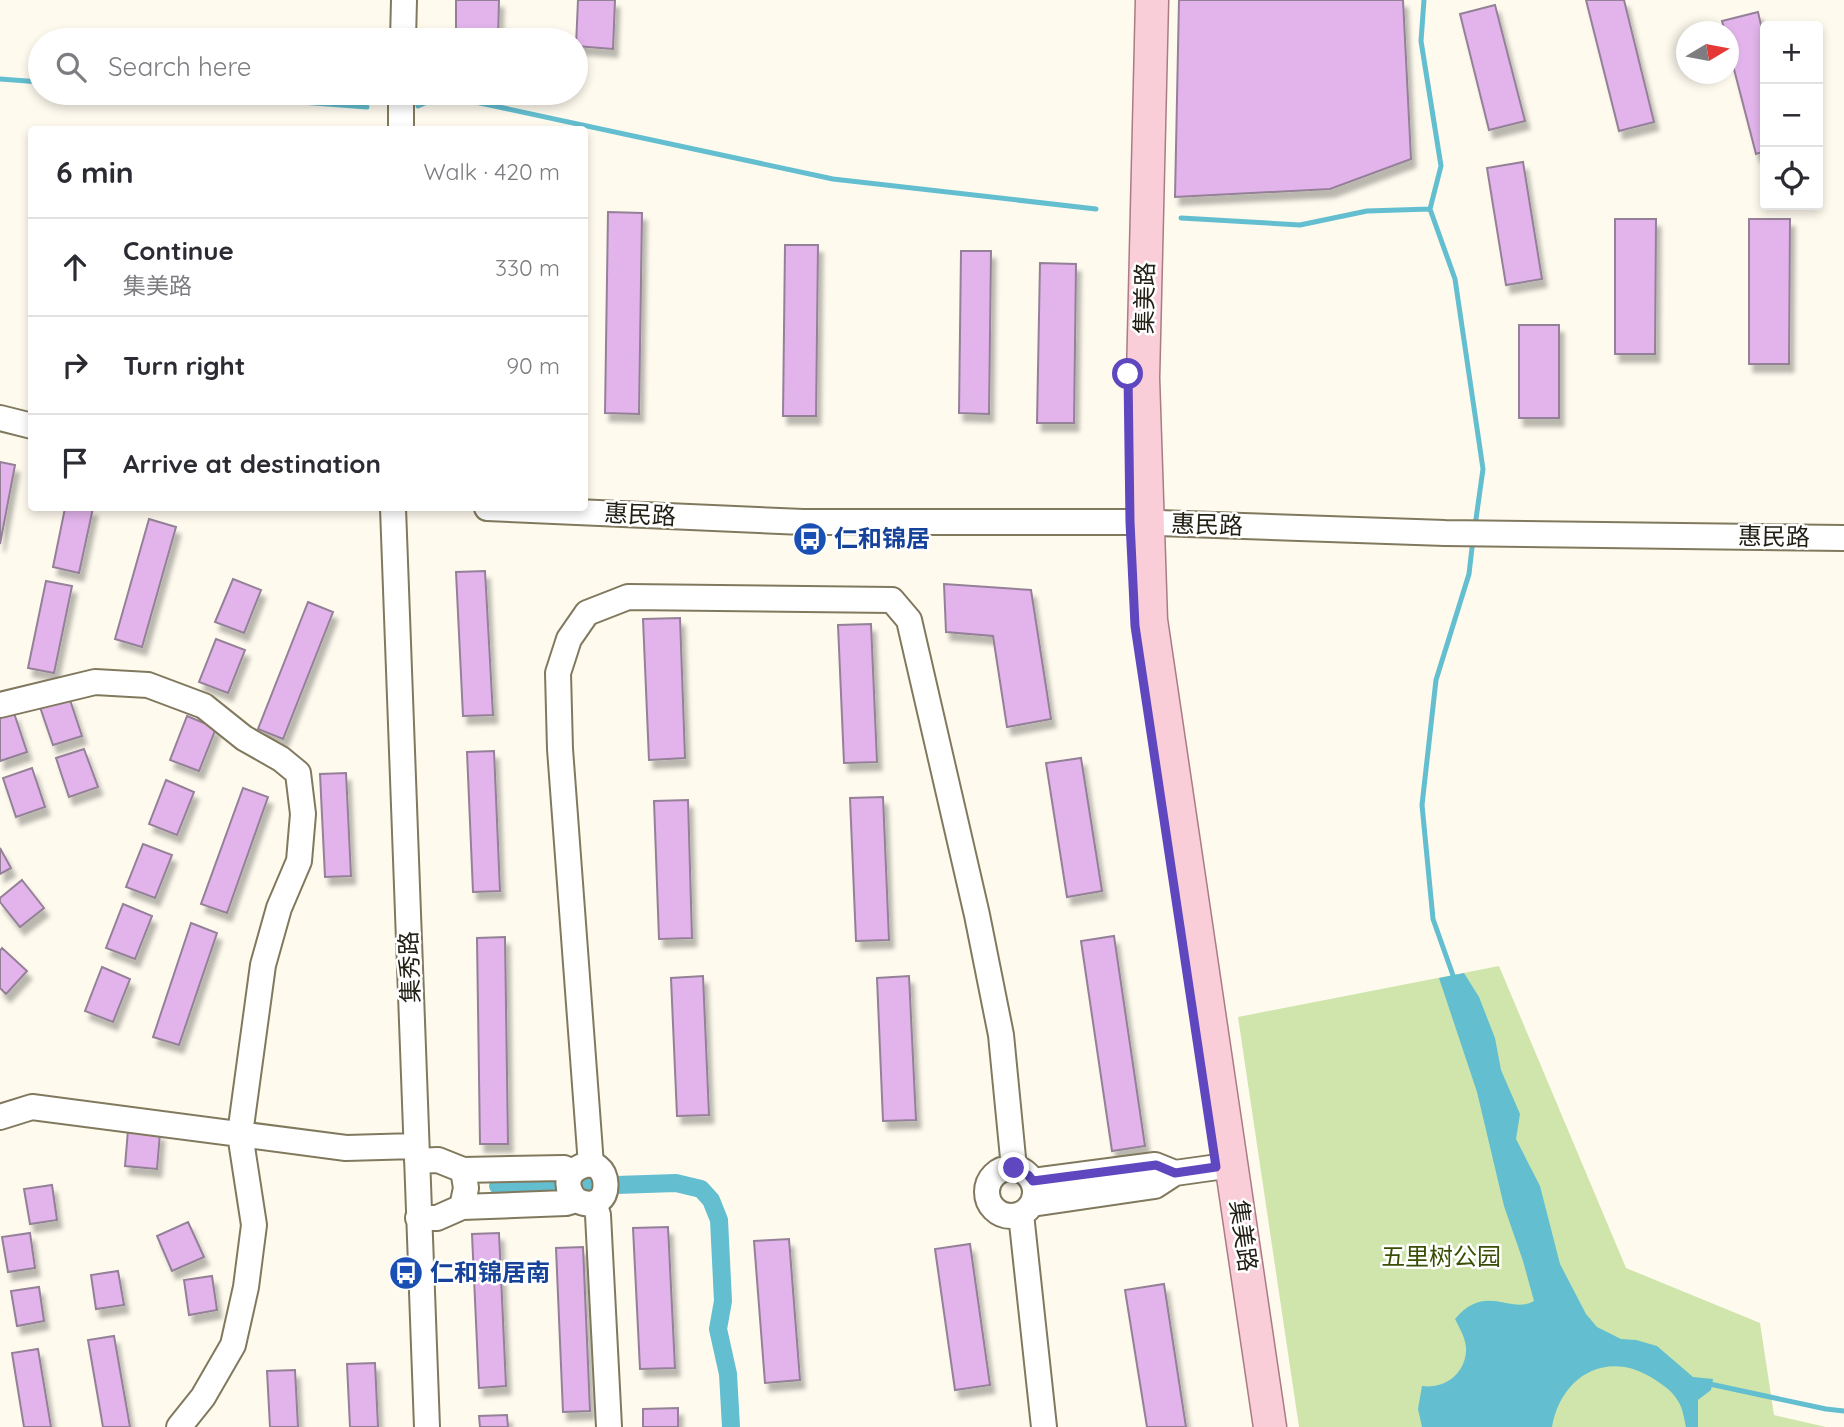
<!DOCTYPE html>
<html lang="en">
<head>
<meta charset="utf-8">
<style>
	body { margin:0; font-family:Quicksand,"Noto Sans SC",sans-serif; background:#f2f2f3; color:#2b2b33 }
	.controls { position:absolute; right:21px; top:21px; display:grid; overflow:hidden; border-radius:7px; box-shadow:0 4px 10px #0003 }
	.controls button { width:63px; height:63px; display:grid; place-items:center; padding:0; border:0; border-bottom:2px solid #e1e1e2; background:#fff; color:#2b2b33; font:35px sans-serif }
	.compass { position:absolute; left:1676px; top:21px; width:63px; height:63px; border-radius:50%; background:#fff; box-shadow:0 4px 10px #0003; rotate:80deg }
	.stop { position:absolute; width:21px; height:21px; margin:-16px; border:5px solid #5e47bf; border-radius:50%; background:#fff }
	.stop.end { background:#5e47bf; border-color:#fff; box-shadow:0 2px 7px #0008 }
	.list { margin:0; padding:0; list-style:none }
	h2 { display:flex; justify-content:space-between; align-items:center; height:91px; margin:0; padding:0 28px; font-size:30px }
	h2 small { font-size:23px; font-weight:400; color:#7c7c81 }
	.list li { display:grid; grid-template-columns:46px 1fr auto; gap:21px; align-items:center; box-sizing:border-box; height:98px; padding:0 28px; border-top:2px solid #e1e1e2 }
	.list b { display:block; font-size:26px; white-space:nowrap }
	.list p { margin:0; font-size:23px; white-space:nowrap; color:#7c7c81 }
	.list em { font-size:23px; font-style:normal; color:#7c7c81 }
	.icon { flex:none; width:38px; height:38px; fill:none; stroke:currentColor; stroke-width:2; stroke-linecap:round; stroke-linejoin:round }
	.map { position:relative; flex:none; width:1844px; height:1427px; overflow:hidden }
	.search { position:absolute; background:#fff; box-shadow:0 4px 10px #0003; left:28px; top:28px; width:560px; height:77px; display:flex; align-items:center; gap:18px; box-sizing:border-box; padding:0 24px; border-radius:38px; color:#7c7c81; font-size:26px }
	.panel { position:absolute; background:#fff; box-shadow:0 4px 10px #0003; left:28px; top:126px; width:560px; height:385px; border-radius:7px }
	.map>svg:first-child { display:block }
	.green { fill:#cfe5ac }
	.water { fill:#63bed0 }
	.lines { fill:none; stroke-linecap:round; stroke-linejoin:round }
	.stream { stroke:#63bed0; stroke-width:5 }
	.canal { stroke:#63bed0; stroke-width:18 }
	.building { fill:#e2b4eb; stroke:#948198; stroke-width:2; filter:url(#shadow) }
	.minor-casing { stroke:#81795e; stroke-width:28 }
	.major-casing { stroke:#ab7b84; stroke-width:35 }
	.minor { stroke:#fff; stroke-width:24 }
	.major { stroke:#f9ced9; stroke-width:32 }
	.route { stroke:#5e47bf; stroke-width:9 }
	.labels { text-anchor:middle; stroke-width:5; stroke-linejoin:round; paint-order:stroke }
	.street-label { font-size:24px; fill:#221f14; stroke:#fff }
	.transit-label { font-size:24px; font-weight:bold; fill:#164399; stroke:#fff; text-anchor:start }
	.park-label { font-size:24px; fill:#3a4e05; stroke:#fff }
</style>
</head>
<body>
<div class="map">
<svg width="1844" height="1427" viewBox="0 0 1844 1427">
	<defs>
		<filter id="shadow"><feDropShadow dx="4.5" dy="8" stdDeviation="2" flood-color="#0004"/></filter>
	</defs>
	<rect width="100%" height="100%" fill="#fefaee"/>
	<path class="green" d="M1499,966l127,302 134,55 14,92 52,12h-527l-61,-410z"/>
	<path class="water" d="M1464,973l15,24 16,41 6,32 19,44 -4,25 24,47 20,78 26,50 11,13 24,12 15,1 21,6 36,31 20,2 -2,11 -13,10v27h-12c-2,-8 -3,-19 -8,-26 -6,-11 -19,-19 -29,-25 -46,-26 -89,3 -97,51h-130l-4,-18 4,-23c22,3 42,-11 44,-34 1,-12 -6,-23 -11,-33 31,-37 55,-4 79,-18l-11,-40 -19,-55 -27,-114 -38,-114z"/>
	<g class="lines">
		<path class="stream" d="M1424,0l-3,41 20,125 -11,43 25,70 28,190 -8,57
			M0,79l40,3
			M180,93l187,14
			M418,106l25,-11 390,84 263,30
			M1181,218l119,7 67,-14 63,-2
			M1455,981l-22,-62 -11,-114 14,-125 33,-106 4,-35
			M1705,1383l121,26 18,2"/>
		<path class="canal" d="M577,1185h21
			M616,1185l60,-2 25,6 10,11 8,20 4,81 -5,28 10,45 3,53
			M498,1186h61"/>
	</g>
	<path class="building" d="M456,0h43l-1,39h-42z
		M578,0h37l-2,49 -37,-3z
		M1179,0h224l8,159 -81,30 -155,8z
		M1586,0h38l30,122 -35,9z
		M1495,5l30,116 -36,9 -29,-116z
		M1758,12l7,31v108l-9,3 -28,-108v-14h-3l-3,-11z
		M1523,162l19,117 -36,6 -19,-117z
		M608,212l34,1 -3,201 -34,-1z
		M1615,219h41l-1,135h-40z
		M1749,219h41l-1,145h-40z
		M785,245h33l-2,171h-33z
		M961,251h30l-2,163 -30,-1z
		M1040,263l36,1 -2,159h-37z
		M1519,325h40v93h-40z
		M0,462l15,3 -15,79z
		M65,508h28l-14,65 -26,-6z
		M149,519l27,8 -34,120 -27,-8z
		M485,571l8,144 -30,1 -7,-144z
		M233,579l28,11 -17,43 -29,-11z
		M46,581l26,5 -18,87 -26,-5z
		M944,584l87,6 20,129 -44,8 -14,-91 -47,-4z
		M308,602l25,10 -50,127 -25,-10z
		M680,618l5,140 -36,2 -6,-141z
		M871,624l6,138 -33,1 -6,-138z
		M216,639l29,11 -17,43 -29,-11z
		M69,697l13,39 -29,9 -13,-38z
		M14,713l13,39 -27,9v-44z
		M187,716l29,12 -17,43 -29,-11z
		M84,749l14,38 -29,10 -13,-39z
		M494,751l6,140 -27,1 -6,-140z
		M1081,758l21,133 -35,6 -21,-134z
		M32,768l13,39 -29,10 -13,-39z
		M346,773l5,103 -26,1 -5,-103z
		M166,780l28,12 -17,43 -28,-11z
		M243,788l25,9 -41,116 -26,-9z
		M883,797l6,143 -33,1 -6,-143z
		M688,800l4,138 -33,1 -5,-138z
		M143,844l29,11 -17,43 -29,-11z
		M0,848l11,20 -11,6z
		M22,880l22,28 -24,19 -20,-25v-4z
		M123,904l29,12 -17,43 -29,-11z
		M191,923l26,10 -38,112 -26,-8z
		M1114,936l31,210 -33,5 -31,-210z
		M505,937l3,207h-28l-3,-206z
		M2,948l25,23 -21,23 -6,-6v-37z
		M102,967l28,12 -17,43 -28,-11z
		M703,976l6,139 -32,1 -6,-138z
		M909,976l7,144 -33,1 -6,-143z
		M128,1130l32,3 -3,36 -32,-3z
		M52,1185l5,35 -27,4 -6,-35z
		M188,1222l16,35 -32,14 -15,-35z
		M668,1227l7,141 -35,1 -7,-141z
		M30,1233l5,35 -27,4 -6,-35z
		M499,1233l7,153 -27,2 -7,-154z
		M789,1239l11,141 -35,3 -11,-142z
		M970,1244l20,141 -35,5 -20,-141z
		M583,1247l7,164 -27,1 -7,-164z
		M118,1271l6,34 -28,4 -5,-34z
		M212,1276l5,34 -28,5 -5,-35z
		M1164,1284l22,143h-39l-22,-137z
		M39,1287l5,34 -27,5 -6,-35z
		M114,1336l16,91h-27l-15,-87z
		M38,1349l13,78h-27l-12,-74z
		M375,1363l3,64h-28l-3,-63z
		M295,1370l3,57h-28l-3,-56z
		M678,1408v19h-35v-18z
		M507,1415l1,12h-28l-1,-11z"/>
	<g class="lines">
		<g class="minor-casing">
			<path id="minor" d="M403,40l1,-40
				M401,130v-37
				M0,418l32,8
				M393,508l34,919
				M487,508l316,14h327l315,11 399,5
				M0,705l95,-23 53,3 56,21 40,32 37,21 17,14 5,41 -4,47 -20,47 -16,57 -23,169 14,91 -8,62 -13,58 -30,52 -24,30
				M0,1117l32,-10 314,41 70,-2
				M417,1161l21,-1 25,10 3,18 -4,19 -25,11h-19
				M591,1165l-31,-416 -2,-76 11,-34 18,-26 41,-16 264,3 17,20 68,295 24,120 13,133
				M987 1192a24 24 0 1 1 48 0a24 24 0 1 1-48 0Z
				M463,1170l101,-2 9,4
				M1033,1181l122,-16 20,8
				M594,1203l4,12 11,212
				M1032,1204l123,-18 20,-13 57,-8
				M462,1207l104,-4 10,-3c42,20 36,-52 2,-32 -14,8 -11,23 -2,32
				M1021,1214l23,213"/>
		</g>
		<g class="major-casing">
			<path id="major" d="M1152,0l-9,378 8,242 119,807"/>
		</g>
		<use href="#minor" class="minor"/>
		<use href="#major" class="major"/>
	</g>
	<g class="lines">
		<path class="route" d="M1014,1168l14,7 5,6 123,-16 19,8 41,-6 -81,-541 -5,-104 -2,-148"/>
	</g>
	<defs>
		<g id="bus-disc" transform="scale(1.75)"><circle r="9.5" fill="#1a4fb4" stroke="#fff"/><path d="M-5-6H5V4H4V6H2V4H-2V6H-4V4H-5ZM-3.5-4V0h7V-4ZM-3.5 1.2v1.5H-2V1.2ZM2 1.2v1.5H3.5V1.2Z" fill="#fff"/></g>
	</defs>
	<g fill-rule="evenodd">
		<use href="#bus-disc" x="810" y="539"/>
		<use href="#bus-disc" x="406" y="1273"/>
	</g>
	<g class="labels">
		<g class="street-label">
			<text transform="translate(1145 298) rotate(-89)" y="8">集美路</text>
			<text transform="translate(640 515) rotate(3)" y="8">惠民路</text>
			<text transform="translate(1207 525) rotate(2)" y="8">惠民路</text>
			<text transform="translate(1774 537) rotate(1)" y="8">惠民路</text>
			<text transform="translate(410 967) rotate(-92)" y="8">集秀路</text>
			<text transform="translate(1243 1236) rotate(82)" y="8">集美路</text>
		</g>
		<g class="transit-label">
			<text x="834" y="547">仁和锦居</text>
			<text x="430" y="1281">仁和锦居南</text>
		</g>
		<g class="park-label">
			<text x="1441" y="1265">五里树公园</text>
		</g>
	</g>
</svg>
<div class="controls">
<button>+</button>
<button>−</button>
<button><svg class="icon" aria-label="locate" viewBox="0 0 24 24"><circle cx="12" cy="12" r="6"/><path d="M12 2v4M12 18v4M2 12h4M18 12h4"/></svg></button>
</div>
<svg class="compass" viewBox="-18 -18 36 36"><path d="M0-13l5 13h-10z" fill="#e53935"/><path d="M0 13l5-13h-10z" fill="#7c7c81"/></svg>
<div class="stop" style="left:1128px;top:374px"></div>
<div class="stop end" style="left:1014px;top:1168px"></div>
<div class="search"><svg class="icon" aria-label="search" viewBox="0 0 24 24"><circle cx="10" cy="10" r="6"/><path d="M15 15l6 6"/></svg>Search here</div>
<section class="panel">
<h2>6 min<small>Walk · 420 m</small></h2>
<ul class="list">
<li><svg class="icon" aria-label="ahead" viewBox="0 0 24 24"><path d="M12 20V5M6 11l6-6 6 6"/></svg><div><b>Continue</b><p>集美路</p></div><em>330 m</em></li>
<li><svg class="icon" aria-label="right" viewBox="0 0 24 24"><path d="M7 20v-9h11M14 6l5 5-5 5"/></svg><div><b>Turn right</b></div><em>90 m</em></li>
<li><svg class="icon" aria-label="arrive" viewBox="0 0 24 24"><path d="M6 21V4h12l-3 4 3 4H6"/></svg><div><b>Arrive at destination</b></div></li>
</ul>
</section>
</div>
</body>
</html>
